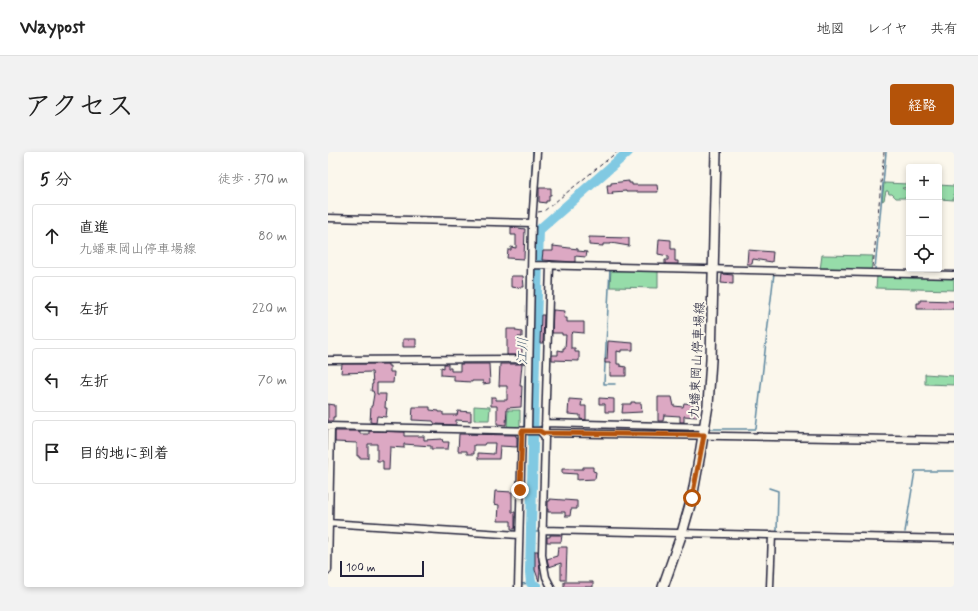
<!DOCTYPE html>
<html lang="ja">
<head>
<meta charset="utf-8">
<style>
	body { margin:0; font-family:Mynerve,"Klee One",sans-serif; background:#f2f2f2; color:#222 }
	.controls { position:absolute; right:12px; top:12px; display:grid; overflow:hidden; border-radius:4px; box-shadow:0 2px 6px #0003 }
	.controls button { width:36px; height:36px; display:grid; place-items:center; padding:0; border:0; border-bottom:1px solid #e0e0e0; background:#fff; color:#222; font:20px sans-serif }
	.scale { position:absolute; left:12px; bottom:10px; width:84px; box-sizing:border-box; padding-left:4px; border:2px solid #22223b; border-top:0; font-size:11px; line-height:14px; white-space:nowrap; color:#22223b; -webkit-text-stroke:3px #fbf7ec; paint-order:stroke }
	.stop { position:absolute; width:12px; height:12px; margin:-9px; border:3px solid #b45309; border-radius:50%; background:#fff }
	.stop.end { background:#b45309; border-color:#fff; box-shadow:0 1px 4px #0008 }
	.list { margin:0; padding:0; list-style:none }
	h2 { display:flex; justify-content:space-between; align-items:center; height:52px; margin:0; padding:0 16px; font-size:17px }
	h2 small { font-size:13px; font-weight:400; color:#767676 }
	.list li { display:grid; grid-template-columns:26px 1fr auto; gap:12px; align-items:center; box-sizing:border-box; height:64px; margin:0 8px 8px; padding:0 8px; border:1px solid #e0e0e0; border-radius:4px }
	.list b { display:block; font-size:15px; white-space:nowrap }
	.list p { margin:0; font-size:13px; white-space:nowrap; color:#767676 }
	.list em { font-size:13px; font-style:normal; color:#767676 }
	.icon { flex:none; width:22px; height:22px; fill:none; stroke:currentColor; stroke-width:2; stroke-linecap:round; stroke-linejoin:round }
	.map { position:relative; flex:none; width:626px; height:435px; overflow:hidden; border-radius:4px }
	header { display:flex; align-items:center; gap:24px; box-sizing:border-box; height:56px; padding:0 20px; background:#fff; border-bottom:1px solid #e0e0e0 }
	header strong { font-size:19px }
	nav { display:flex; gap:22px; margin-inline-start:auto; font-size:14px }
	.intro { display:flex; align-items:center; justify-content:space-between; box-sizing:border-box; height:96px; padding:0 24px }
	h1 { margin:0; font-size:28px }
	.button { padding:10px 18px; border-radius:4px; background:#b45309; color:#fff; font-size:14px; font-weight:700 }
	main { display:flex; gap:24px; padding:0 24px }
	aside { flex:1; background:#fff; border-radius:4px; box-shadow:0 2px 6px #0003 }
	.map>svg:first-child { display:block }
	.green { fill:#96dca9; stroke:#5c7f72 }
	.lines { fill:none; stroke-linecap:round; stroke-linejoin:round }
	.stream { stroke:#5b869f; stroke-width:1.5 }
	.river { stroke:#81c9e2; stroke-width:10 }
	.building { fill:#dca8c3; stroke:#22223b }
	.minor-casing { stroke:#22223b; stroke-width:9 }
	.secondary-casing { stroke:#22223b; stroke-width:12 }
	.path { stroke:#22223b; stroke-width:1; stroke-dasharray:4 3; stroke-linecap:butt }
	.minor { stroke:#fbf7ec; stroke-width:6 }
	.secondary { stroke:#fbf7ec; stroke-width:9 }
	.route { stroke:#b45309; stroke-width:5 }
	.labels { text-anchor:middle; stroke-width:4; stroke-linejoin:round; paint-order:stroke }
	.street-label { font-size:13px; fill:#22223b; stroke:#fbf7ec }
	.water-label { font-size:14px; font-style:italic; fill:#3e546d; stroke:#fbf7ec }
</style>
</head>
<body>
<header>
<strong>Waypost</strong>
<nav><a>地図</a><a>レイヤ</a><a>共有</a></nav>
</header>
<div class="intro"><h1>アクセス</h1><a class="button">経路</a></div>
<main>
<aside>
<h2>5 分<small>徒歩 · 370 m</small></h2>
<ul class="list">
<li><svg class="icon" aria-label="ahead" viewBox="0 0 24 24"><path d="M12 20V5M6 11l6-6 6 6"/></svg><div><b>直進</b><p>九蟠東岡山停車場線</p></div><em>80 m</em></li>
<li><svg class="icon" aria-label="left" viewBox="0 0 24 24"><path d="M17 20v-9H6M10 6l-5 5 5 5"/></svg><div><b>左折</b></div><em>220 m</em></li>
<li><svg class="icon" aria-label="left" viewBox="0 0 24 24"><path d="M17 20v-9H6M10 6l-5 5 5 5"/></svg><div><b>左折</b></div><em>70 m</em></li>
<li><svg class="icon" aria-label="arrive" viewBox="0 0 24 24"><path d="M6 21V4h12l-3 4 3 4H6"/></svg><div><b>目的地に到着</b></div></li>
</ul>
</aside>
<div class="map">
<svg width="626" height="435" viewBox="0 0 626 435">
	<rect width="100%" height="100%" fill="#fbf7ec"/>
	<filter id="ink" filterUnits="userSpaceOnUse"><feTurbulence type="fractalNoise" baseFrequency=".025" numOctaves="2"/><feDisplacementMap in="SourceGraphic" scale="8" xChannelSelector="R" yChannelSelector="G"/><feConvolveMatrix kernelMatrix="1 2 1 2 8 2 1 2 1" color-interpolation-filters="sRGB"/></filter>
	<g filter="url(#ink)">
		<path class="green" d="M556,31l25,1v3l-7,1 1,1h6v9h-13l-4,-4h-3l-1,-3h-2l-2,9 -2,1z
			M611,33l15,1v14l-15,-1z
			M494,103l51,1 -2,15 -51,-1z
			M283,117l47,2v17l-48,-1z
			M549,124l77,1v13l-78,-2z
			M597,222l29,2v9l-29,-1z
			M146,254l16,1 -1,13h-15z
			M180,258h12v19l-13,-1z"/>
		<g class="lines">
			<path class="stream" d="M201,70l4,-70
				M282,117l-6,114v1h11
				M547,117l11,-117
				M198,206l3,-132
				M196,274l2,-64
				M206,276l8,-2
				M16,277l176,5
				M380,277h48l18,-156
				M441,336l9,3 -1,41
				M203,380h9
				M577,380l10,-61h39
				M193,434v-2l10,-1"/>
			<path class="river" d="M209,435l-6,-4 -1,-11 5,-216 4,-126 89,-78"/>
		</g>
		<path class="building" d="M301,29v2h3v2h25l1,7h-32v-1l-14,1 1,2h-5l-1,-9h4v-2z
			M211,36h12v7h-2v6h-3v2l-7,-1z
			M183,75l14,2 -1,30 -17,-1 1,-8h3v-3l5,1v-13h-5z
			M261,85l40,1v8l-18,-3v1h-8v2l-14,-1z
			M331,87l12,1v9h4v12h3v3h-13v-4h3v-4l-10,-2z
			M225,94l25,3v2l9,1 -1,5 -11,-1v6l-33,-2 1,-9h10z
			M420,98l25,2 -1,10 -19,-3 -1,5h-5z
			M394,122l11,1v9l-12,-1z
			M183,124h12l1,11h-5v1l-8,-1z
			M592,148l34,1v8h-37v-6h3z
			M225,158l12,1 -1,7h3v4h17v11l-11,-1 -2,2v14h4v4h4v9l-27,-1v-5h6v-5l5,1v-3h2l1,-13h-4v-2h-10z
			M213,163h3l-1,28h-3z
			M179,177h9v2l6,1v5h-4v10h4v8h-15z
			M75,187h13v8h-13z
			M280,189l25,2v7h-12v2l-4,-1v13h3v2l6,1v9h-16v-13h-5v-4h2z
			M14,212h46v2h2v6h4l-1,11h-16v11h9l-1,14h2l-1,9 -9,-1 -1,7 -6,-1 1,-16h1l2,-12 -1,-3h-2l1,-7h1l-1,-12 -31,1z
			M116,212h4v4h3v3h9v-7h29l1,19 -7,1v-3h-11v1l-18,-1v-5l-13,-1v-8l3,1z
			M172,212h22l-2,22h2l-1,21 -14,1 -1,17 -9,-1v-18h-6v-9h5v3h11v-14h-8z
			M330,245h14l2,9 9,1 1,-4 9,1 -1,5h4l1,8 -13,-1v6h-4v-6l-16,-1 -1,6h-5z
			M271,246l15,1v13h-9v-8h-6z
			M241,247l13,1 -1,6h5v14l-6,-1v-4l-12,-1z
			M303,250h4v1h6l1,9 -20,1 1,-9h8z
			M0,252l7,1v12h-2v4h-5z
			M85,255h17v3l9,1v1h4v3h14l1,-4 13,1v9l-15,-1v5l-21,-1 -2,-3 -21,-1z
			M7,279h25v3h9v-3l35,1v4h20v4l18,-1 1,3h6l-1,7h-17v-3l-27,-2v4l-14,-1 -1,23h-6v-9h-6v-17h-9v14h-9v-2h-2v-13l-22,-1z
			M131,282l57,1v2h1v10l-17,-1 -1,13h-21v-6l16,1 1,-11h-10l-1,2h-10v9h-7v-3h-9z
			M255,315h10v4l3,1 -1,7 -18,1v-6l-15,-1v-4h21z
			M167,339l17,1v20h3v17h-4v-8h-13l1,-16 -5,-1z
			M222,347l27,2v8h-6l-1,7h-5v-4h-17v-11h2z
			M222,383h12l-1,7h-14v-5h3z
			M230,395h9l-1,33h-5v-17l-12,4 -2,-8 10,-3z
			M207,399h3l2,20 -1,10 -4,-11z
			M236,430h29v5h-29z"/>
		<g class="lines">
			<g class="minor-casing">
				<path id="minor" d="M0,66l204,5
					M204,113l422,10
					M222,113l-5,164 -2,4 411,7
					M0,208l201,-1
					M217,271l160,4
					M0,274l212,5 5,6 -3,118 4,22 5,10
					M200,279l4,-208 5,-71
					M0,371l191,12
					M214,378l412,9
					M0,418l3,-143
					M190,435l4,-156
					M442,435l2,-52"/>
			</g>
			<g class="secondary-casing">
				<path id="secondary" d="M335,435l19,-54 10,-35 8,-44 8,-49 3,-45 5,-208"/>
			</g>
			<path class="path" d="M210,60l6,-1 73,-59
				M545,115l11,-115"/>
			<use href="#minor" class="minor"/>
			<use href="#secondary" class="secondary"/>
		</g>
	</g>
	<g class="lines" filter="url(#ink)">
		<path class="route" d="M192,338l2,-59h18l3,2 161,2 -12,63"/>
	</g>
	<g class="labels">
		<g class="street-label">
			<text transform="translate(368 208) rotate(-87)" y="5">九蟠東岡山停車場線</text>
		</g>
		<g class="water-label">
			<text transform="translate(194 199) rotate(-88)" y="5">江川</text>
		</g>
	</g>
</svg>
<div class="controls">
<button>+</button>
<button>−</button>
<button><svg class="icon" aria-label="locate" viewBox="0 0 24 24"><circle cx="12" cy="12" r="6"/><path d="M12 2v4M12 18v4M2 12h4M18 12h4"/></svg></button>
</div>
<div class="scale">100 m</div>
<div class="stop" style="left:364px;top:346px"></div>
<div class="stop end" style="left:192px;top:338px"></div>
</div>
</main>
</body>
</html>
